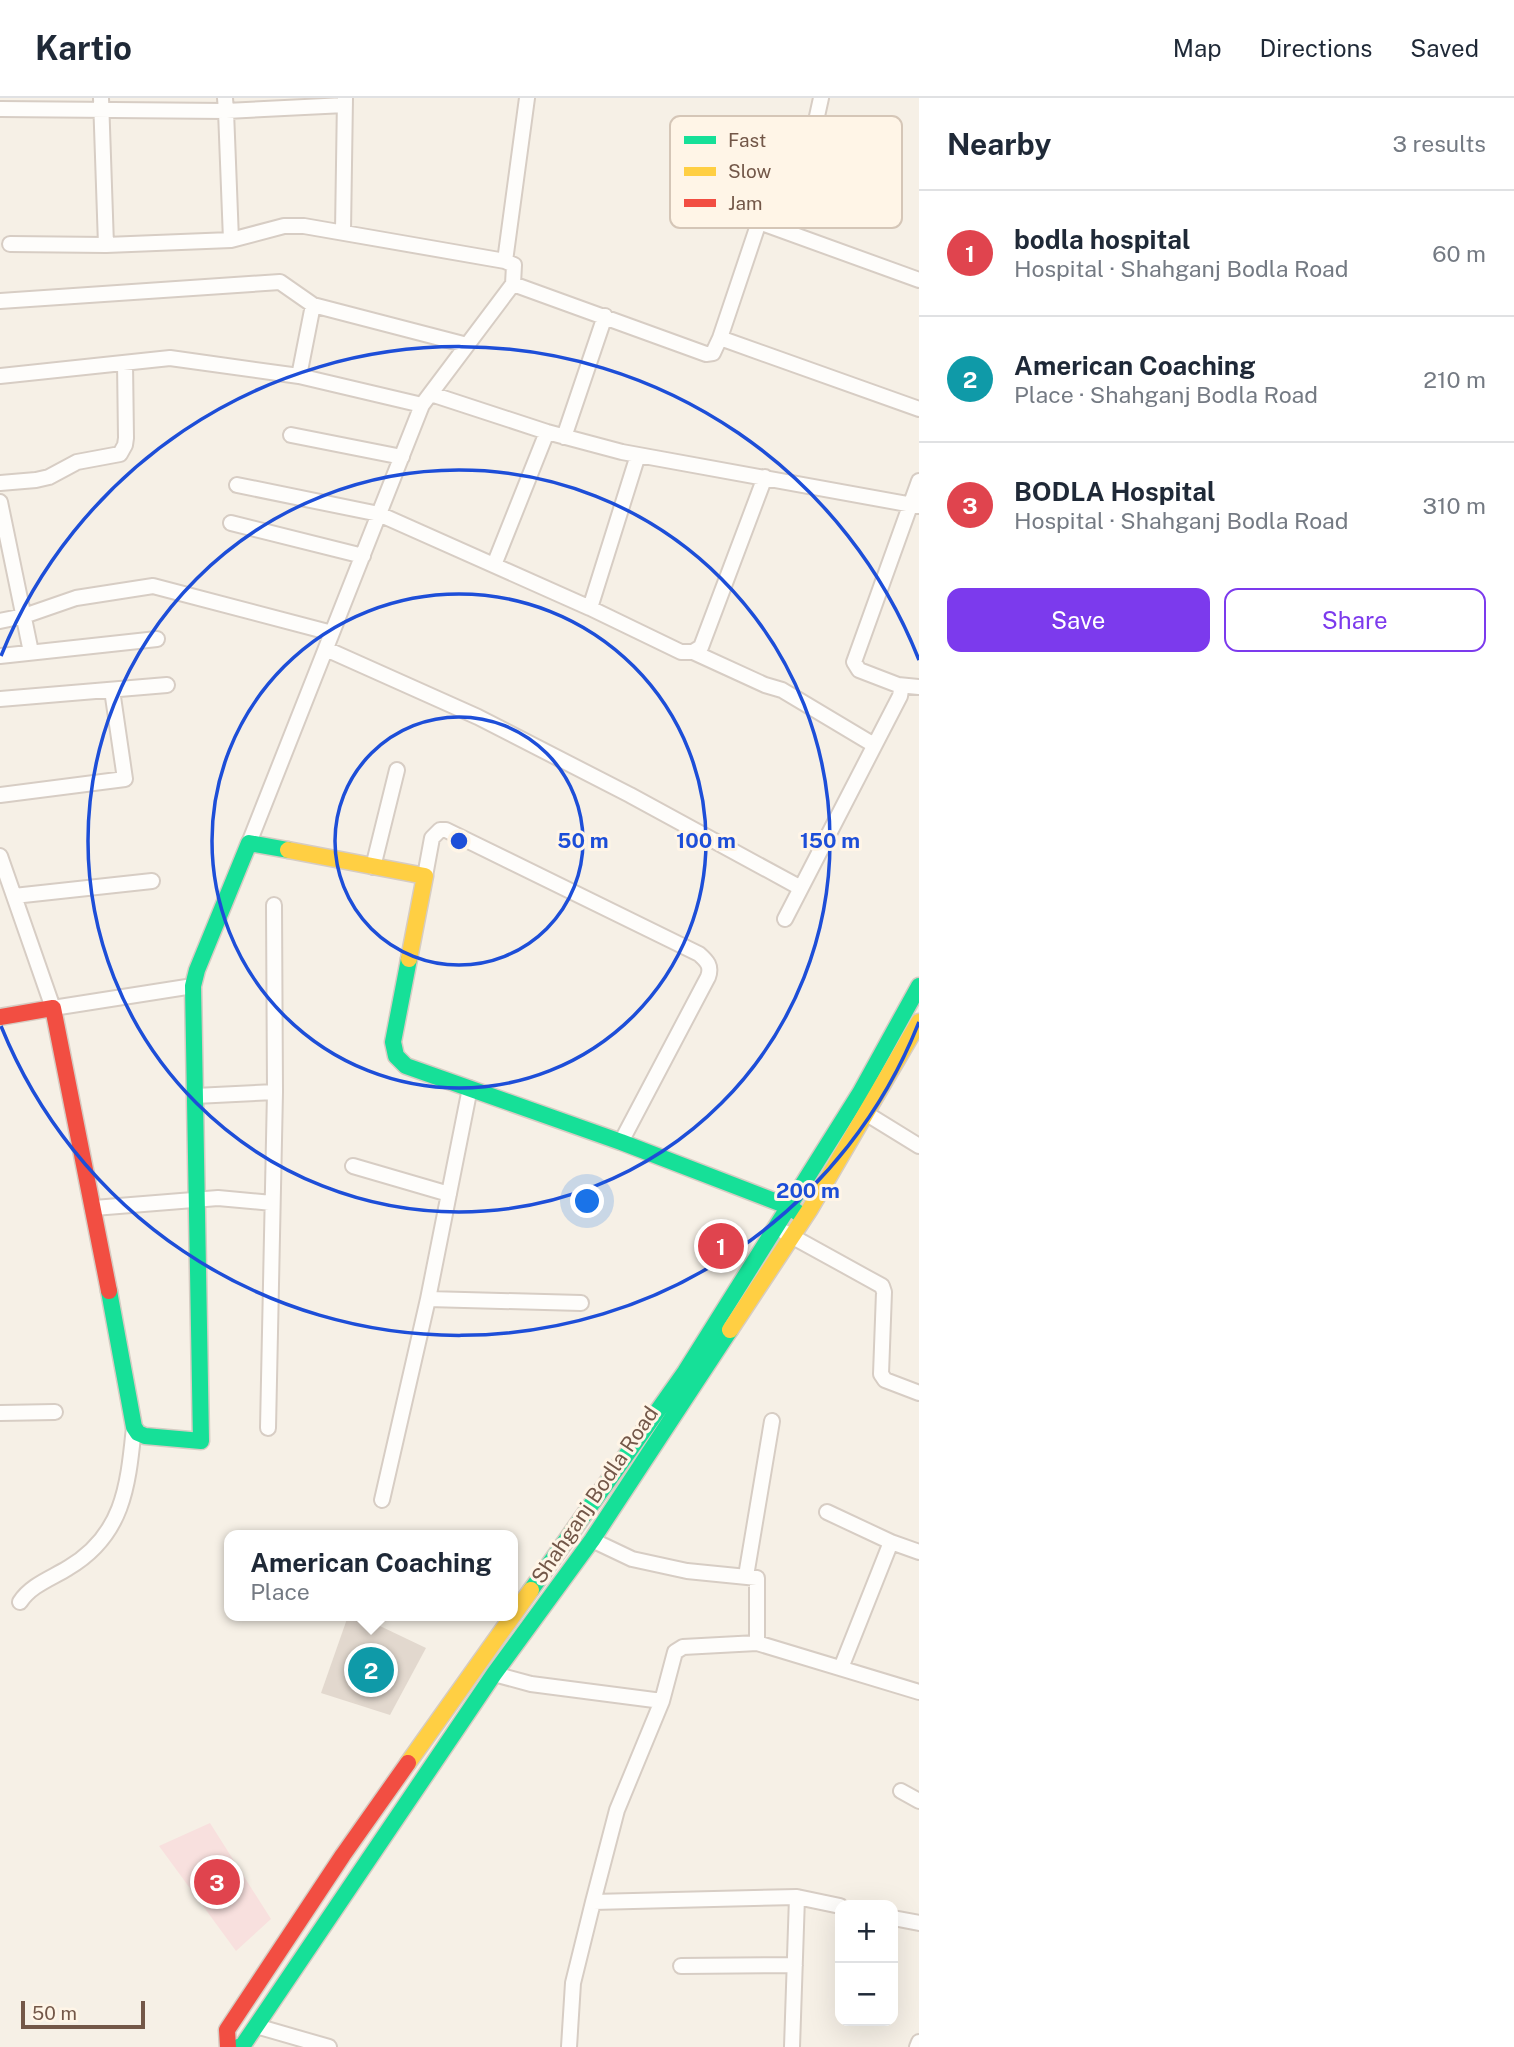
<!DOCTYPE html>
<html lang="en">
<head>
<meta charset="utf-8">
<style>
	body { margin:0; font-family:"Public Sans",sans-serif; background:#f6f6f7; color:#1f2937 }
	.controls { position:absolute; right:21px; bottom:21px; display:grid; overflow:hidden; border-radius:14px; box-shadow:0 7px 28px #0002 }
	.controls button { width:63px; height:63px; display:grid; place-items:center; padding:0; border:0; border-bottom:2px solid #e0e1e3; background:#fff; color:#1f2937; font:35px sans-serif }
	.scale { position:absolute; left:21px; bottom:18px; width:124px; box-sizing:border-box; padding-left:7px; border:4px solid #735748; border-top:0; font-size:19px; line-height:24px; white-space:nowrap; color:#735748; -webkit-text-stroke:5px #fff5e7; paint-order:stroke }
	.you { position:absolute; left:588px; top:1104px; width:24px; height:24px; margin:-18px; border:5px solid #fff; border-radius:50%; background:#1a73e8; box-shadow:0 0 0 10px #1a73e833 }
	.badge { display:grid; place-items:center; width:46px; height:46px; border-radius:50%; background:#7c3aed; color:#fff; font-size:23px; font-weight:700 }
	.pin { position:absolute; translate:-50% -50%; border:4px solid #fff; box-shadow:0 2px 7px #0006 }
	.popup { position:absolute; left:224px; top:1432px; width:294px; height:91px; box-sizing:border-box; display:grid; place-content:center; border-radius:14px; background:#fff; filter:drop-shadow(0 2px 5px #0005); font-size:23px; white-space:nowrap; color:#747a83 }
	.popup b { font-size:26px; color:#1f2937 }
	.popup::after { content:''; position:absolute; left:50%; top:100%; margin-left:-14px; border:14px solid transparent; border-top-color:#fff }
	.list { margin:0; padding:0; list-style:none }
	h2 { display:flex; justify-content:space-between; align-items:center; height:91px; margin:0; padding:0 28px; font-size:30px }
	h2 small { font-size:23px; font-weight:400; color:#747a83 }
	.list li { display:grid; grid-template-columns:46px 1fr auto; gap:21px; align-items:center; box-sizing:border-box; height:126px; padding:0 28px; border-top:2px solid #e0e1e3 }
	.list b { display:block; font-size:26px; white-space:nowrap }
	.list p { margin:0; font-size:23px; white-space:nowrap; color:#747a83 }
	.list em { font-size:23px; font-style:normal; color:#747a83 }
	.actions { display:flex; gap:14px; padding:21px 28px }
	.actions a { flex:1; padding:16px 0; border:2px solid #7c3aed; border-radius:14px; text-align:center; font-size:24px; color:#7c3aed }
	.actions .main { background:#7c3aed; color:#fff }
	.map { position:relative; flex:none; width:919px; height:1949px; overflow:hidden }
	header { display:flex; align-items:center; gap:42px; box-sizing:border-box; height:98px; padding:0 35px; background:#fff; border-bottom:2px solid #e0e1e3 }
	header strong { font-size:33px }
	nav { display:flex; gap:38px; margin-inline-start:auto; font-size:24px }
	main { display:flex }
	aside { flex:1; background:#fff }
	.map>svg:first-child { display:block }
	.medical { fill:#f8e0de }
	.building { fill:#e2d8ce }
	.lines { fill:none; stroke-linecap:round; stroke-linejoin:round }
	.street-casing { stroke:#d7cdc4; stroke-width:18 }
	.fast-casing { stroke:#d6ccc3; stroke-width:19 }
	.slow-casing { stroke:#d6ccc3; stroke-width:19 }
	.jam-casing { stroke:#d6ccc3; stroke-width:19 }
	.street { stroke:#fefdfb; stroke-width:14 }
	.fast { stroke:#16e098; stroke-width:16 }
	.slow { stroke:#ffcf43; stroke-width:16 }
	.jam { stroke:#f24e42; stroke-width:16 }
	.ring { fill:none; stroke:#1d4ed8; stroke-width:3.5 }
	.labels { text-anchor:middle; stroke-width:6; stroke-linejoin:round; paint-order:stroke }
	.street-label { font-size:21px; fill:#735748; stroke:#fff5e7 }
	.key { fill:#fff5e7; stroke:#d5c6b7; stroke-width:2 }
	.key-label { font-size:19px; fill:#735748 }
	.centre { fill:#1d4ed8; stroke:#fff5e7; stroke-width:3.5 }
	.ring-label { font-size:21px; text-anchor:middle; font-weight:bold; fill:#1d4ed8; stroke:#fff5e7; stroke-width:6; stroke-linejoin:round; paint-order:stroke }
</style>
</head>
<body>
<header>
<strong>Kartio</strong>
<nav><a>Map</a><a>Directions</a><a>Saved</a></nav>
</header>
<main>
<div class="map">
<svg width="919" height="1949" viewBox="0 0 919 1949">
	<rect width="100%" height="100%" fill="#f6f0e6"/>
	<path class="medical" d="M714,1130l25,19 -8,16 -28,-19z
		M210,1725l61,96 -35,32 -77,-105z"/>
	<path class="building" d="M348,1518h11l67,32 -36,67 -69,-22z"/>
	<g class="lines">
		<g class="street-casing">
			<path id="street" d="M101,0l5,147 125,-5 -5,-129 119,-6
				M0,11l226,2 -1,-13
				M759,124l17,-53 9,-8h17l6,-4 13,-59
				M343,133l2,-133
				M231,142l53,-14h20l201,35 9,4 -1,19
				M10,146l96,1
				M505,163l22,-163
				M0,203l280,-19 33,23 154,40
				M720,240l39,-116 160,58
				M0,278l170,-18 129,18 123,29
				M299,278l14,-71
				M431,296l116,38 75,20 296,54
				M291,337l111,22
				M564,339l41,-121
				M0,385l36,-3 13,-3 28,-15 43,-8 5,-9 1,-7 -1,-75
				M237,387l142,29 211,94 91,44h12l72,33 17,5 92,55
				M0,404l31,150
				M231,425l132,33
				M494,467l53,-133
				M590,510l48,-153
				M0,523l24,-5 52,-18 77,-12 179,47
				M326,551l152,68 152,78 169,92
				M693,554l8,-5 64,-170
				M0,558l157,-17
				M898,587l21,2
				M0,601l167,-14
				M0,697l125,-16 -13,-89
				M249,745l173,-438 91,-121 193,70 7,-1 7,-15 199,71
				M0,758l53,152 140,-22
				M373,769l24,-97
				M425,778l7,-38 8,-8h6l253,124c8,7 13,12 9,23l-87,165
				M14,798l138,-15
				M785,821l115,-223 1,-6 -3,-5 -39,-15 -5,-8 65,-181
				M470,990l-42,211 153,4
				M195,998l80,-4
				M867,1016l52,32
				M353,1068l96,28
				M94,1110l124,-10 54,5
				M784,1134l98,54 2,6 -3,82 4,6 34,13
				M0,1315l55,-1
				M268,1330l7,-336 -1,-187
				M382,1402l46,-201
				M827,1414l64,30
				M746,1478l26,-155
				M20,1504c11,-17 32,-24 48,-34 56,-33 60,-83 66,-141
				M757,1545l162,49
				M841,1570l50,-126 28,10
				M494,1576l37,10 131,17
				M901,1693l18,10
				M593,1804l204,-5 43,9
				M893,1820l26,5
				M681,1868l114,-1
				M256,1928l73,21
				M569,1949l4,-64 20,-81 24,-92 45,-109 13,-49 8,-5 74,-4v-65l-70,-7 -55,-12 -40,-19
				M792,1949l5,-150
				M917,1949l2,-5"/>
		</g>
		<g class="fast-casing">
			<path id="fast" d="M409,861l-16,83 3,14 10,10 215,76 169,65 11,8
				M109,1193l25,136 4,6 7,3 56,5 -8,-455 4,-16 52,-127 39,7
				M531,1492l154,-218 175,-279 59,-107
				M239,1949l4,-2 13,-19 238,-352 98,-134 138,-210"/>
		</g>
		<g class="slow-casing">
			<path id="slow" d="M288,752l137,26 -16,83
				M730,1232l80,-121 109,-187
				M408,1665l123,-173"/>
		</g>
		<g class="jam-casing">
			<path id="jam" d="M0,919l53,-9 56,283
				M228,1949l-1,-17 116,-175 65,-92"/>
		</g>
		<use href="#street" class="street"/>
		<use href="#fast" class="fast"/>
		<use href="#slow" class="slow"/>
		<use href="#jam" class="jam"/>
	</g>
	<g class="ring">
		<circle cx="459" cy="743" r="124"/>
		<circle cx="459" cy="743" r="247"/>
		<circle cx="459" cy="743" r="371"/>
		<path d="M919 924A494 494 0 0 1 1 928M1 558A494 494 0 0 1 919 562"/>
	</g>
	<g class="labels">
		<g class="street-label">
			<text transform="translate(595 1397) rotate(-56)" y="7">Shahganj Bodla Road</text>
		</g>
	</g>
	<rect x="670" y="18" width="232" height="112" rx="10" class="key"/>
	<rect x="684" y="38" width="32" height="8" fill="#16e098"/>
	<rect x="684" y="69" width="32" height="9" fill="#ffcf43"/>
	<rect x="684" y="101" width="32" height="8" fill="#f24e42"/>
	<g class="key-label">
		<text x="728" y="49">Fast</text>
		<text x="728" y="80">Slow</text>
		<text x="728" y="112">Jam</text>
	</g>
	<circle cx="459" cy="743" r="10" class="centre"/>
	<g class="ring-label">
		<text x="583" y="750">50 m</text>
		<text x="706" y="750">100 m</text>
		<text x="830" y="750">150 m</text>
		<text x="808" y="1100">200 m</text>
	</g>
</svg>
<div class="controls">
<button>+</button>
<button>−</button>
</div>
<div class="scale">50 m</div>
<div class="you"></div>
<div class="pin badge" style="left:721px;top:1148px;background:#e0444e">1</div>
<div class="pin badge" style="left:371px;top:1572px;background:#0f9aa8">2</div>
<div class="popup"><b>American Coaching</b>Place</div>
<div class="pin badge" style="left:217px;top:1784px;background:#e0444e">3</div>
</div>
<aside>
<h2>Nearby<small>3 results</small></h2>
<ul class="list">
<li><span class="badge" style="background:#e0444e">1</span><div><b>bodla hospital</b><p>Hospital · Shahganj Bodla Road</p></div><em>60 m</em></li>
<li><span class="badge" style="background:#0f9aa8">2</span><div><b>American Coaching</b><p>Place · Shahganj Bodla Road</p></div><em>210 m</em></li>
<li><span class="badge" style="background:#e0444e">3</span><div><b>BODLA Hospital</b><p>Hospital · Shahganj Bodla Road</p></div><em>310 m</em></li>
</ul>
<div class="actions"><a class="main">Save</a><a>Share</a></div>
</aside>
</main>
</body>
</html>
